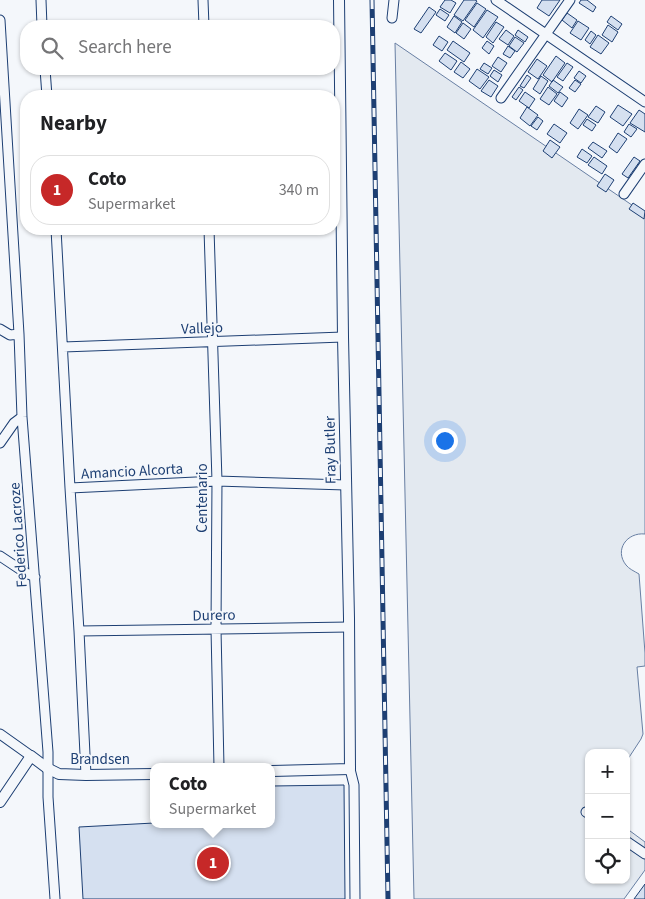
<!DOCTYPE html>
<html lang="en">
<head>
<meta charset="utf-8">
<style>
	body { margin:0; font-family:"Source Sans 3",sans-serif; background:#f6f6f6; color:#202124 }
	.controls { position:absolute; right:15px; bottom:15px; display:grid; overflow:hidden; border-radius:10px; box-shadow:0 1px 4px #0004 }
	.controls button { width:45px; height:45px; display:grid; place-items:center; padding:0; border:0; border-bottom:1px solid #e0e0e0; background:#fff; color:#202124; font:25px sans-serif }
	.you { position:absolute; left:444px; top:440px; width:18px; height:18px; margin:-12px; border:4px solid #fff; border-radius:50%; background:#1a73e8; box-shadow:0 0 0 8px #1a73e833 }
	.badge { display:grid; place-items:center; width:32px; height:32px; border-radius:50%; background:#c62828; color:#fff; font-size:16px; font-weight:700 }
	.pin { position:absolute; translate:-50% -50%; border:2px solid #fff; box-shadow:0 1px 5px #0006 }
	.popup { position:absolute; left:150px; top:763px; width:125px; height:65px; box-sizing:border-box; display:grid; place-content:center; border-radius:10px; background:#fff; filter:drop-shadow(0 1px 4px #0005); font-size:16px; white-space:nowrap; color:#757577 }
	.popup b { font-size:19px; color:#202124 }
	.popup::after { content:''; position:absolute; left:50%; top:100%; margin-left:-10px; border:10px solid transparent; border-top-color:#fff }
	.list { margin:0; padding:0; list-style:none }
	h2 { display:flex; justify-content:space-between; align-items:center; height:65px; margin:0; padding:0 20px; font-size:21px }
	h2 small { font-size:16px; font-weight:400; color:#757577 }
	.list li { display:grid; grid-template-columns:32px 1fr auto; gap:15px; align-items:center; box-sizing:border-box; height:70px; margin:0 10px 10px; padding:0 10px; border:1px solid #e0e0e0; border-radius:20px }
	.list b { display:block; font-size:19px; white-space:nowrap }
	.list p { margin:0; font-size:16px; white-space:nowrap; color:#757577 }
	.list em { font-size:16px; font-style:normal; color:#757577 }
	.icon { flex:none; width:28px; height:28px; fill:none; stroke:currentColor; stroke-width:2; stroke-linecap:round; stroke-linejoin:round }
	.map { position:relative; flex:none; width:645px; height:899px; overflow:hidden }
	.search { position:absolute; background:#fff; box-shadow:0 1px 4px #0004; left:20px; top:20px; width:320px; height:55px; display:flex; align-items:center; gap:12px; box-sizing:border-box; padding:0 18px; border-radius:20px; color:#757577; font-size:19px }
	.panel { position:absolute; background:#fff; box-shadow:0 1px 4px #0004; left:20px; top:90px; width:320px; height:145px; border-radius:20px }
	.map>svg:first-child { display:block }
	.green { fill:#e3e9f0; stroke:#687fa3 }
	.building { fill:#d5e0f0; stroke:#1d3f73 }
	.lines { fill:none; stroke-linecap:round; stroke-linejoin:round }
	.minor-casing { stroke:#1d3f73; stroke-width:11 }
	.tertiary-casing { stroke:#1d3f73; stroke-width:12 }
	.minor { stroke:#f4f7fb; stroke-width:9 }
	.tertiary { stroke:#f4f7fb; stroke-width:10 }
	.rail-casing { stroke:#1d3f73; stroke-width:5 }
	.rail { stroke:#f4f7fb; stroke-width:3; stroke-dasharray:9; stroke-linecap:butt }
	.labels { text-anchor:middle; stroke-width:4; stroke-linejoin:round; paint-order:stroke }
	.street-label { font-size:15px; fill:#1d3f73; stroke:#f4f7fb }
</style>
</head>
<body>
<div class="map">
<svg width="645" height="899" viewBox="0 0 645 899">
	<rect width="100%" height="100%" fill="#f4f7fb"/>
	<path class="green" d="M395,43l250,171v320c-18,-2 -31,16 -19,31 3,4 8,6 13,9l6,79v13l-8,1 6,67 -2,5 -15,23v-9h-37v127h37v-52l19,14v28l-21,29h-210z"/>
	<path class="building" d="M445,0h6l5,3 -6,10 -10,-6z
		M464,0h11l2,1 -14,20 -9,-6z
		M542,0h18l-11,16 -12,-8z
		M581,0h6l9,7 -3,5 -14,-9z
		M477,3l9,6 -12,18 -9,-7z
		M429,7l7,5 -15,21 -7,-4z
		M440,9l9,6 -4,6 -9,-6z
		M487,10l11,7 -15,21 -10,-8z
		M567,13l10,7 -5,8 -10,-8z
		M454,16l8,6 -7,11 -8,-6z
		M611,16l11,8 -4,6 -11,-8z
		M578,21l11,7 -8,12 -11,-7z
		M496,22l8,5 -11,16 -7,-6z
		M463,23l8,6 -7,10 -8,-6z
		M608,25l10,7 -6,10 -10,-7z
		M506,30l8,6 -6,9 -9,-6z
		M518,30l10,7 -3,5 -10,-7z
		M591,31l5,4 -6,9 -5,-4z
		M598,35l11,8 -8,11 -11,-7z
		M439,36l9,6 -6,9 -9,-6z
		M515,37l9,6 -7,9 -8,-6z
		M453,41l17,12 -6,9 -17,-12z
		M487,41l7,5 -5,8 -7,-6z
		M508,46l7,5 -5,7 -7,-4z
		M445,53l12,8 -6,9 -12,-9z
		M556,56l9,7 -13,19 -9,-7z
		M498,57l9,6 -6,9 -9,-6z
		M537,59l10,7 -9,13 -10,-7z
		M461,62l9,7 -7,9 -9,-6z
		M484,63l8,5 -4,6 -8,-5z
		M567,63l6,4 -10,14 -6,-4z
		M477,69l12,8 -9,12 -11,-8z
		M494,70l8,5 -4,7 -8,-6z
		M579,71l7,5 -5,7 -7,-5z
		M527,75l4,3 -7,10 -4,-2z
		M541,76l7,5 -8,13 -7,-5z
		M489,80l9,6 -7,11 -10,-6z
		M553,80l10,7 -5,6 -9,-7z
		M575,80l6,4 -6,8 -6,-4z
		M519,87l4,3 -7,10 -4,-3z
		M548,87l9,7 -8,11 -9,-6z
		M525,92l10,7 -6,9 -10,-7z
		M560,92l8,6 -6,9 -8,-6z
		M618,105l14,9 -9,12 -13,-9z
		M596,106l9,6 -7,11 -10,-6z
		M527,107l11,8 -8,11 -10,-8z
		M579,109l9,6 -10,14 -8,-6z
		M639,110l6,4v18l-15,-9z
		M538,117l5,4 -6,9 -6,-4z
		M587,119l9,6 -4,6 -9,-6z
		M554,124l13,9 -7,10 -13,-9z
		M629,124l8,5 -6,8 -7,-5z
		M618,133l9,6 -10,14 -8,-6z
		M550,140l10,7 -8,11 -9,-7z
		M593,142l14,9 -5,7 -14,-10z
		M582,149l10,7 -5,7 -10,-6z
		M594,157l13,9 -5,8 -14,-9z
		M634,157l6,4 -12,17 -6,-4z
		M605,174l9,6 -8,12 -9,-6z
		M633,203l12,8 -1,8 -15,-10z
		M344,785l1,114h-262l-4,-72 75,-4v1h118v-38z
		M645,884v15h-11z"/>
	<g class="lines">
		<g class="minor-casing">
			<path id="minor" d="M41,0l1,26
				M203,0l1,26
				M496,0l149,102
				M392,18l2,-18
				M0,20l19,314 3,83 26,335v45l7,102
				M45,69l2,27
				M501,98l69,-98
				M624,194l21,-30
				M56,229l14,259 9,143 7,144
				M209,229l8,252 -1,148 3,138
				M0,329l10,6 9,-1
				M63,347l280,-10
				M0,443l14,-20 8,-6
				M70,488l147,-7 129,4
				M0,556l24,16 11,5
				M79,631l270,-4
				M0,734l31,22
				M350,769l4,16 1,114
				M586,812l3,2
				M626,841l19,13"/>
		</g>
		<g class="tertiary-casing">
			<path id="tertiary" d="M272,771l78,-2 -1,-151 -6,-281 -4,-337
				M0,802l31,-46 16,12 12,6 27,1 68,-1"/>
		</g>
		<use href="#minor" class="minor"/>
		<use href="#tertiary" class="tertiary"/>
		<g class="rail-casing">
			<path id="rail" d="M372,0l16,899"/>
		</g>
		<use href="#rail" class="rail"/>
	</g>
	<g class="labels">
		<g class="street-label">
			<text transform="translate(202 328) rotate(-2)" y="5">Vallejo</text>
			<text transform="translate(330 450) rotate(-91)" y="5">Fray Butler</text>
			<text transform="translate(132 471) rotate(-3)" y="5">Amancio Alcorta</text>
			<text transform="translate(202 498) rotate(-90)" y="5">Centenario</text>
			<text transform="translate(18 535) rotate(-94)" y="5">Federico Lacroze</text>
			<text transform="translate(214 615) rotate(-1)" y="5">Durero</text>
			<text x="100" y="764">Brandsen</text>
		</g>
	</g>
</svg>
<div class="controls">
<button>+</button>
<button>−</button>
<button><svg class="icon" aria-label="locate" viewBox="0 0 24 24"><circle cx="12" cy="12" r="6"/><path d="M12 2v4M12 18v4M2 12h4M18 12h4"/></svg></button>
</div>
<div class="you"></div>
<div class="pin badge" style="left:213px;top:863px">1</div>
<div class="popup"><b>Coto</b>Supermarket</div>
<div class="search"><svg class="icon" aria-label="search" viewBox="0 0 24 24"><circle cx="10" cy="10" r="6"/><path d="M15 15l6 6"/></svg>Search here</div>
<section class="panel">
<h2>Nearby<small></small></h2>
<ul class="list">
<li><span class="badge">1</span><div><b>Coto</b><p>Supermarket</p></div><em>340 m</em></li>
</ul>
</section>
</div>
</body>
</html>
